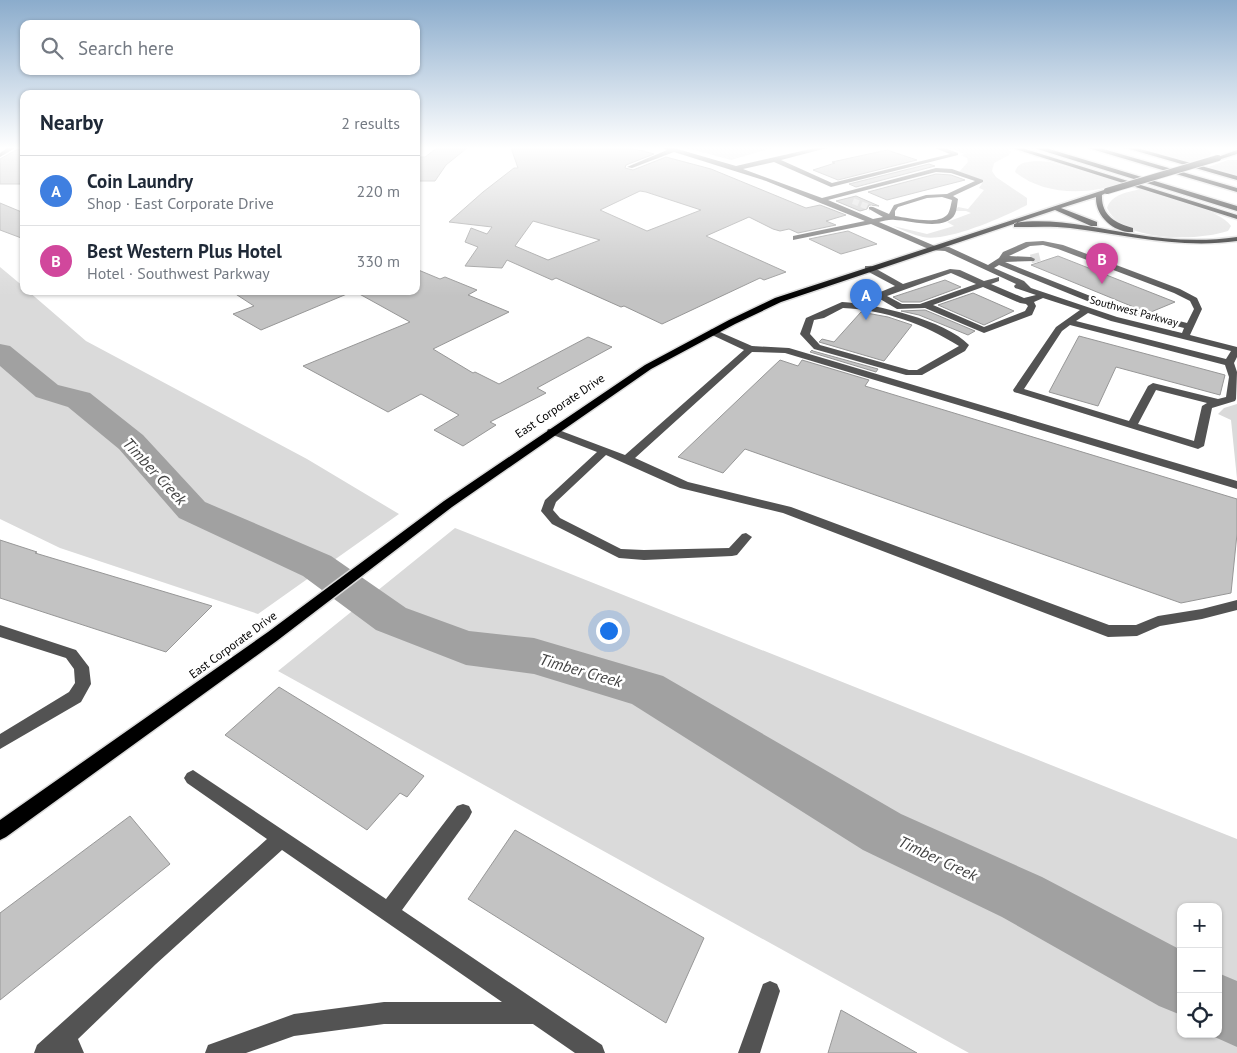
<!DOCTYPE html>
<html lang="en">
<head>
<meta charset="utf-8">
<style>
	body { margin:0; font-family:"PT Sans",sans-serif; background:#f6f6f7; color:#1f2937 }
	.controls { position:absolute; right:15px; bottom:15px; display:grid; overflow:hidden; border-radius:10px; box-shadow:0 1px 4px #0004 }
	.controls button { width:45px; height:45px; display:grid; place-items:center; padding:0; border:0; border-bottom:1px solid #e0e1e3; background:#fff; color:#1f2937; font:25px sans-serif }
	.you { position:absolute; left:608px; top:630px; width:18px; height:18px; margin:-12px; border:4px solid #fff; border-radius:50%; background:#1a73e8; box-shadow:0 0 0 8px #1a73e833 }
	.badge { display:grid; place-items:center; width:32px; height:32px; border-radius:50%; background:#ea580c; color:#fff; font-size:16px; font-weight:700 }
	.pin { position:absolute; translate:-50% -41px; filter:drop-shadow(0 1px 2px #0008) }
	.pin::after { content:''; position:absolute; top:26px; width:18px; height:15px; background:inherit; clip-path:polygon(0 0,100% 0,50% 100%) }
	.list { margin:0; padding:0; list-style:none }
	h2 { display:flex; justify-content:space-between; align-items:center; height:65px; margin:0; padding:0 20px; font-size:21px }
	h2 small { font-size:16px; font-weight:400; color:#747a83 }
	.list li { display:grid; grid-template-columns:32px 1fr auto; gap:15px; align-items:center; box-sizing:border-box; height:70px; padding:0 20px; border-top:1px solid #e0e1e3 }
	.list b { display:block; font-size:19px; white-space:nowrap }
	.list p { margin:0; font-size:16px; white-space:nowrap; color:#747a83 }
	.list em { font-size:16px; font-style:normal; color:#747a83 }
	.icon { flex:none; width:28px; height:28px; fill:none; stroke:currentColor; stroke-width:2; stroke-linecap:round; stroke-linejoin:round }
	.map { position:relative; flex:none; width:1237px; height:1053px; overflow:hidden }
	.search { position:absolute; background:#fff; box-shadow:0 1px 4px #0004; left:20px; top:20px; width:400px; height:55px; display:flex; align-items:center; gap:12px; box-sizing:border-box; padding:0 18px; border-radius:10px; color:#747a83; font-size:19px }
	.panel { position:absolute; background:#fff; box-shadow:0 1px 4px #0004; left:20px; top:90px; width:400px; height:205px; border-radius:10px }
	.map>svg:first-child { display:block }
	.green { fill:#dadada; fill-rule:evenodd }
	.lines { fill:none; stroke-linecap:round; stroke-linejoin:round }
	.river { fill:#a1a1a1; fill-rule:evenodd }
	.building { fill:#c3c3c3; stroke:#979797; fill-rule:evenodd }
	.minor-tunnel-far1 { stroke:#d9d9d9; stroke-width:6; stroke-dasharray:6 3; stroke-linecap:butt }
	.minor-tunnel { stroke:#d9d9d9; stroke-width:9; stroke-dasharray:9 4.5; stroke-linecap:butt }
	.major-casing { stroke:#dbdbdb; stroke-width:3 }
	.highway-casing { stroke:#dbdbdb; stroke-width:3 }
	.minor { fill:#535353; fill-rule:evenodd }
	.major { fill:#000; fill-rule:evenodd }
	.highway { fill:#000; fill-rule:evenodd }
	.major-bridge-casing { stroke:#dbdbdb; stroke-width:8; stroke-linecap:butt }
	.major-bridge { stroke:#000; stroke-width:6 }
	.labels { text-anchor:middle; stroke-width:5; stroke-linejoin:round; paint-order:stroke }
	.far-street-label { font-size:11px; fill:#000; stroke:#fff }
	.street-label { font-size:12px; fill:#000; stroke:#fff }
	.near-water-label { font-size:16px; font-style:italic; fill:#424242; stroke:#fff }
</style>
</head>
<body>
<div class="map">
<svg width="1237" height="1053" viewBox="0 0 1237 1053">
	<rect width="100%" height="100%" fill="#fff"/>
	<path class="green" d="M687,148h85l-41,12z
		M949,148h56l6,3 -2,4 -15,8 -2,8 4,6 31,21v7c-23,12 -79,37 -104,32 -10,-2 -20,-7 -30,-11l34,8 27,-8 -7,-4 24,-9 -5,-2h-11l3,-4 10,2 16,-19 -5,-2 4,-6 -24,-10 9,-10 -1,-4 -6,-3 4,-1z
		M1138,148h67l6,4 -1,4 -19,6z
		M1228,160h9v15l-29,-8z
		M1038,161l12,1 72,21c-33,12 -78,13 -107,-11 3,-11 13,-10 23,-11z
		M1140,189c21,6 80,20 91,37l-3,5c-31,10 -105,12 -121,-23 5,-14 19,-15 33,-19z
		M0,267l24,20v4h4l58,50 221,118 92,55 -141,100 -198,-66 -60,-29z
		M1237,404v75l-6,-59 -13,-6 6,-6z
		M455,528l782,311v214h-268l-691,-382zM1181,907h37v127h-37z"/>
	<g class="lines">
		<path class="river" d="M0,344l10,2 48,39 32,8 53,42 62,67 126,54 75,52 63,23 65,7 129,38 238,138 141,63 139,73v65l-22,-9 -157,-89 -139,-67 -231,-146 -98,-30 -68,-9 -90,-35 -73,-54 -124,-58 -60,-69 -51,-42 -32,-10 -36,-31z
			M1218,973l19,8v66l-29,-13h10z"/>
	</g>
	<path class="building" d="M437,148h30l-21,17 -11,16h-19v-24h9z
		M511,148h118l14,3 11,3 -28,11 -1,3 8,2 33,-13 45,12 95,39 14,-3 26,10 -20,6 10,4 -38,8 -9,-4 -9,2 -7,-2 -24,-12 -43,19 80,36 -22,8 -4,-2 -98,46 -38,-18 -3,1 -65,-29 -4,2 -45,-20 -5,8 -37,-2 13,-19 -13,-5 6,-14 16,6 5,-7 -43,-5 34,-30 31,-24h4zM640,191l6,1 55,18 -54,21 -47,-21zM533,221l67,19 -52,20 -33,-14z
		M16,150h8v34h-24v-25z
		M887,150l30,10 -79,20 -25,-10 22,-7 -3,-1z
		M929,164l6,2 -79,21 -7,-3z
		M936,174l15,1 14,5 -78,20 -19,-8z
		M856,196l23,10 -10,-1 -2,4 -7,2 -24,-10z
		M0,203l24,10v26l-24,-9z
		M848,231l29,13 -36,10 -32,-15z
		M1058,256l117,46 -24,10 -15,-4 -105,-43z
		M416,269l24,10 5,-2 32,13 -9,5 41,17 -76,37 40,24 2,-1 24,12 89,-47 24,10 -75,41 9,5 -56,29 6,3 -33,21 -29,-16 25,-15 -38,-21 -33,18 -85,-46 107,-44 -56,-31 -93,39 -28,-16 21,-8 -23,-15h185z
		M945,280l16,7 -41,15h-18l-9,-5z
		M973,293l41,18 -30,14 -46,-20z
		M925,310l50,21 -7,4 -49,-20 -18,-4z
		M861,312l27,5 24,8 -28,36 -65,-19 3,-3 12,3z
		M1079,336l146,39 -5,20 -104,-28 -18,39 -49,-14z
		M812,350l1,1 65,18 -2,3 -66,-20z
		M780,360l18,6 4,-6 67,20 -4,6 372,113v35l-6,59 -50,10 -436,-154 -22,24 -45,-16z
		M0,540l37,12 -2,1 177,53 -46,46 -166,-54z
		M279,687l145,89 -17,21 -7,-4 -33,37 -142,-95z
		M130,816l40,48 -170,136v-87z
		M515,830l189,108 -38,85 -198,-124z
		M841,1010l76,43h-89z"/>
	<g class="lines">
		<path class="minor-tunnel-far1" d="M853,201l18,7"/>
		<path class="minor-tunnel" d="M1031,259l12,-3"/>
		<g class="major-casing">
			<path id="major" d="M1012,148h10l215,67v4z
				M1126,148h11l100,28v4z
				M1237,150v4l-19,6 -3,-2z
				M1107,189l3,2 -8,4c-1,20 13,28 31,33v4c-19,1 -38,-16 -37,-35l-35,11 36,14v4h-6l-36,-16 -274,92 -46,22 -84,45 -199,138 -174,133 -272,197 -6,3v-20l268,-188 176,-131 201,-136 84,-45 46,-22z
				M1014,223c39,-6 81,5 119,11 35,6 69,8 104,3v4c-57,8 -110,-6 -167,-13 -17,-2 -35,-1 -53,-1h-3z"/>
		</g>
		<g class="highway-casing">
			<path id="highway" d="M1034,148h12l191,58v5z
				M1088,148h12l137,40v4z"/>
		</g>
		<path class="minor" d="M7,148h8l-15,9v-4z
			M663,148h11l62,18 79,-18h12l-46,12 51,23 118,-29 -15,-6h10l13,5v2l-127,32 -57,-25 -31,7 79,29 114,-30 16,1 31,11v2l-30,14 5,3c-1,5 -1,11 -3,15 -9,18 -46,6 -60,6 -5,-1 -11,1 -16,2l56,24 14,1 39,18 11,-7 4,-6 23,-10 17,-1 20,4 117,44 17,9 5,11 -12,26 47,12v10l-3,6 3,9 -1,27 -1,2 -23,7 -8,38 -6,3 -184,-57 -1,-2 43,-63 24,-17 -37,-12 -9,4 2,4 -4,9 -48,18 -59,-25 -28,1 -17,-10 -2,-6 17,-7 -30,-16v-4h6l32,18 47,-15 10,1 24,11 15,-4v4l-8,3 33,14 12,-3 -21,-7 -1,-2 2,-2 -71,-33 -14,-1 -60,-26 -78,16v-4l72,-15 -99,-40 -92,-29 -42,16 -5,-1 40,-17zM936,172l15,1 24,8 -28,13 -21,1 -32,10 -5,9 -16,-7h-4v2l14,8 -10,2 -45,-19zM942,197l10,3c-1,4 -2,12 -5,15 -10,10 -39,3 -52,1v-5l3,-4 29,-9zM1043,245l15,4 116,44 16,8 4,8 -7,14 -79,-20 -103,-41 29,-1 1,-2 -4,-2 -22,-1 21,-10zM999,265l103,42 82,21 -2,5 -65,-16 -86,-29 -7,-7 -30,-13zM951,273l25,11 -56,20h-18l-15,-8zM983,287l37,16 6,1 2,2 -3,5 -41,16 -51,-22zM1088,313l23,8 120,30 -5,8 -150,-38zM1070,325l155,40 4,12 -3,20 -8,2 -65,-16 -5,3 -19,35 -105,-32 38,-58zM1156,390l51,13 -5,3 -8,35 -56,-17z
			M842,302c34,2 103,18 127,43l-4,6 -43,24h-16l-92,-26 -14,-15 6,-16zM843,308c42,2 81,16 116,38l-42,24h-8l-89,-25 -10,-11 4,-14 10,-2z
			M713,329l39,17 37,2 448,133v8l-452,-136 -33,-1 -117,106 53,24 103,25 318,118h27l22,-9 44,-7 35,-9v10l-35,9 -42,7 -23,10 -29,1 -325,-124 -103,-25 -74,-33 -50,47 -3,8 7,8 61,31 23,1 85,-2 13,-14 4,-1 6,4 -15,18 -5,1 -88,4 -25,-2 -67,-34 -11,-13 4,-11 52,-48 -49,-19 -1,-2 1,-2h8l69,26 119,-105 -34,-16v-4z
			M0,625l76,25 13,17 2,17 -10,18 -81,47v-15l69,-42 6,-9 -1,-14 -8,-11 -66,-21z
			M193,770l193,129 71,-93 6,-2 6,2 3,6 -3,6 -67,92 200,135 3,8h-30l-42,-29h-149l-90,12 -48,17h-41l3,-8 86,-31 90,-12h118l-220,-152 -126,114 -78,75 6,14h-50l3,-8 230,-206 -80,-56 -3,-5 3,-5z
			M770,981l7,3 3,7 -20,62h-22l25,-69z"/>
		<use href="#major" class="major"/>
		<use href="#highway" class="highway"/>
		<g class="major-bridge-casing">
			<path id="major-bridge" d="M1107,191l111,-33"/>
		</g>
		<use href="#major-bridge" class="major-bridge"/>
	</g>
	<linearGradient id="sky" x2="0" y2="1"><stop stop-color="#8baccc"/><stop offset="0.5" stop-color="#fff"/><stop offset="1" stop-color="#fff" stop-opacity="0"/></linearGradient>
	<rect width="1237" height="296" fill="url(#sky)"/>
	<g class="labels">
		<g class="far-street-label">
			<text transform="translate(1134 311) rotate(15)" y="4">Southwest Parkway</text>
		</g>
		<g class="street-label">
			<text transform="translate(560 406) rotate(-34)" y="4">East Corporate Drive</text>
			<text transform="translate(233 645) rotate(-36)" y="4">East Corporate Drive</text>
		</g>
		<g class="near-water-label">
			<text transform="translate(155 471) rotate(47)" y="6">Timber Creek</text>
			<text transform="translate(581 670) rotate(16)" y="6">Timber Creek</text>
			<text transform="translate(938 858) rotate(25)" y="6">Timber Creek</text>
		</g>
	</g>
</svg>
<div class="controls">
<button>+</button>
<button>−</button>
<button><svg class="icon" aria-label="locate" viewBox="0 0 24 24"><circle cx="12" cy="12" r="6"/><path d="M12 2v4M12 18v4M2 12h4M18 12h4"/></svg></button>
</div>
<div class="you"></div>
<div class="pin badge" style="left:866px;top:320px;background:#3f7fe0">A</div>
<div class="pin badge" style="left:1102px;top:284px;background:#d1479c">B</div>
<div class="search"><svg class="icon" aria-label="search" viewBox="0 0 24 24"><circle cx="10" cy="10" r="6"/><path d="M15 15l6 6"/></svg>Search here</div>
<section class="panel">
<h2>Nearby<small>2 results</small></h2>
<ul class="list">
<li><span class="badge" style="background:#3f7fe0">A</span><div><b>Coin Laundry</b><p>Shop · East Corporate Drive</p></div><em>220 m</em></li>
<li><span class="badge" style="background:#d1479c">B</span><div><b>Best Western Plus Hotel</b><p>Hotel · Southwest Parkway</p></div><em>330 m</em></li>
</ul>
</section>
</div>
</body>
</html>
